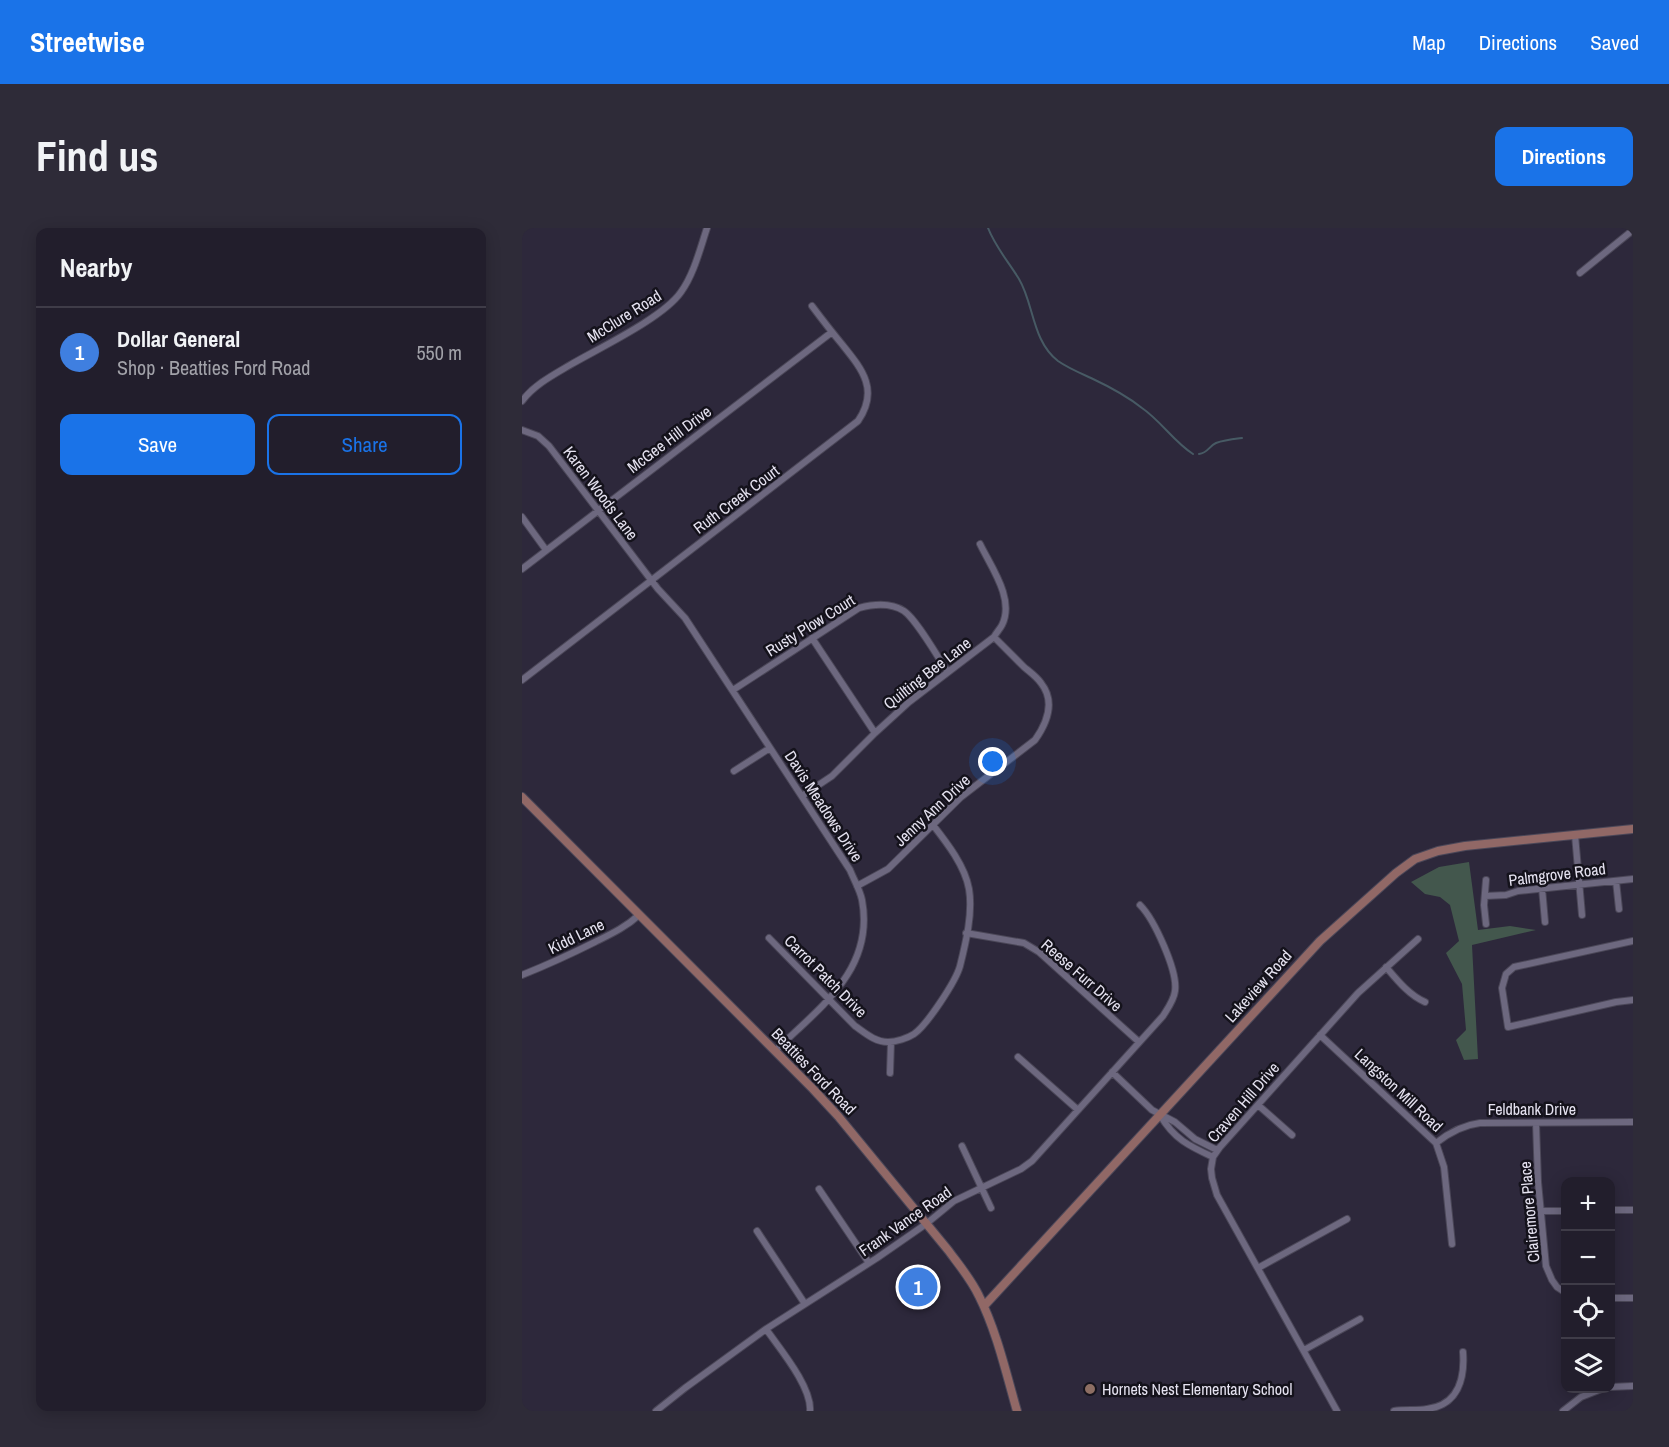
<!DOCTYPE html>
<html lang="en">
<head>
<meta charset="utf-8">
<style>
	body { margin:0; font-family:"Archivo Narrow",sans-serif; background:#2e2b38; color:#f1f3f6 }
	.controls { position:absolute; right:18px; bottom:18px; display:grid; overflow:hidden; border-radius:12px; box-shadow:0 3px 15px #0003 }
	.controls button { width:54px; height:54px; display:grid; place-items:center; padding:0; border:0; border-bottom:2px solid #3f3c48; background:#221e2c; color:#f1f3f6; font:30px sans-serif }
	.you { position:absolute; left:471px; top:534px; width:21px; height:21px; margin:-15px; border:4px solid #fff; border-radius:50%; background:#1a73e8; box-shadow:0 0 0 9px #1a73e833 }
	.badge { display:grid; place-items:center; width:39px; height:39px; border-radius:50%; background:#1a73e8; color:#fff; font-size:20px; font-weight:700 }
	.pin { position:absolute; translate:-50% -50%; border:3px solid #fff; box-shadow:0 2px 6px #0006 }
	.list { margin:0; padding:0; list-style:none }
	h2 { display:flex; justify-content:space-between; align-items:center; height:78px; margin:0; padding:0 24px; font-size:26px }
	h2 small { font-size:20px; font-weight:400; color:#a2a2a9 }
	.list li { display:grid; grid-template-columns:39px 1fr auto; gap:18px; align-items:center; box-sizing:border-box; height:90px; padding:0 24px; border-top:2px solid #3f3c48 }
	.list b { display:block; font-size:22px; white-space:nowrap }
	.list p { margin:0; font-size:20px; white-space:nowrap; color:#a2a2a9 }
	.list em { font-size:20px; font-style:normal; color:#a2a2a9 }
	.actions { display:flex; gap:12px; padding:18px 24px }
	.actions a { flex:1; padding:14px 0; border:2px solid #1a73e8; border-radius:12px; text-align:center; font-size:21px; color:#1a73e8 }
	.actions .main { background:#1a73e8; color:#fff }
	.icon { flex:none; width:33px; height:33px; fill:none; stroke:currentColor; stroke-width:2; stroke-linecap:round; stroke-linejoin:round }
	.map { position:relative; flex:none; width:1111px; height:1183px; overflow:hidden; border-radius:12px }
	header { display:flex; align-items:center; gap:36px; box-sizing:border-box; height:84px; padding:0 30px; background:#1a73e8; color:#fff }
	header strong { font-size:28px }
	nav { display:flex; gap:33px; margin-inline-start:auto; font-size:21px }
	.intro { display:flex; align-items:center; justify-content:space-between; box-sizing:border-box; height:144px; padding:0 36px }
	h1 { margin:0; font-size:42px }
	.button { padding:15px 27px; border-radius:12px; background:#1a73e8; color:#fff; font-size:21px; font-weight:700 }
	main { display:flex; gap:36px; padding:0 36px }
	aside { flex:1; background:#221e2c; border-radius:12px; box-shadow:0 3px 15px #0003 }
	.map>svg:first-child { display:block }
	.green { fill:#43574d }
	.lines { fill:none; stroke-linecap:round; stroke-linejoin:round }
	.stream { stroke:#475a64; stroke-width:2 }
	.minor-casing { stroke:#4b4758; stroke-width:8 }
	.secondary-casing { stroke:#4b4758; stroke-width:10 }
	.minor { stroke:#6d687f; stroke-width:6 }
	.secondary { stroke:#916866; stroke-width:8 }
	.education-dot { fill:#8d6e63; stroke:#14121b; stroke-width:2 }
	.labels { text-anchor:middle; stroke-width:5; stroke-linejoin:round; paint-order:stroke }
	.street-label { font-size:16px; fill:#e5e2f0; stroke:#14121b }
	.poi-label { font-size:16px; fill:#e5e2f0; stroke:#14121b; text-anchor:start }
</style>
</head>
<body>
<header>
<strong>Streetwise</strong>
<nav><a>Map</a><a>Directions</a><a>Saved</a></nav>
</header>
<div class="intro"><h1>Find us</h1><a class="button">Directions</a></div>
<main>
<aside>
<h2>Nearby<small></small></h2>
<ul class="list">
<li><span class="badge" style="background:#3f7fe0">1</span><div><b>Dollar General</b><p>Shop · Beatties Ford Road</p></div><em>550 m</em></li>
</ul>
<div class="actions"><a class="main">Save</a><a>Share</a></div>
</aside>
<div class="map">
<svg width="1111" height="1183" viewBox="0 0 1111 1183">
	<rect width="100%" height="100%" fill="#2d283b"/>
	<path class="green" d="M947,634l9,68 32,-4 26,4 -64,15 6,114 -14,1 -8,-20 10,-10 -4,-46 -16,-31 13,-12 -9,-36 -10,-8 -15,-3 -14,-12 28,-15z"/>
	<g class="lines">
		<path class="stream" d="M466,0c8,20 20,33 31,51 15,25 13,62 39,82 10,7 22,12 33,17 17,8 36,18 51,30 19,13 32,34 51,46
			M677,226c9,-1 10,-8 17,-11 8,-3 18,-4 26,-5"/>
		<g class="minor-casing">
			<path id="minor" d="M1058,45l53,-43
				M0,173c12,-16 31,-26 48,-36 29,-17 93,-47 111,-73 13,-18 19,-43 26,-64
				M0,202l16,6 11,10 109,143 27,29 165,252c4,10 10,20 12,30 13,70 -43,108 -87,151
				M0,289l24,33
				M0,341l310,-237
				M290,410l63,95
				M0,452l336,-259c22,-32 3,-53 -17,-78 -10,-12 -20,-25 -29,-37
				M211,462l126,-82c15,-4 31,-6 45,3 13,9 34,47 44,61
				M212,543l36,-23
				M280,568l30,-20 43,-43 34,-31 85,-65c2,-4 6,-8 8,-12 13,-26 -11,-58 -22,-81
				M1053,607l7,80
				M1094,653l3,28
				M335,658l31,-17 73,-72 74,-57c12,-17 21,-38 6,-57 -4,-6 -11,-11 -17,-16 -10,-10 -20,-20 -30,-30
				M1020,660l3,34
				M963,668l21,-1 12,-4 115,-12
				M964,696l-2,-19 2,-25
				M444,705l58,10 15,9 100,90
				M247,710l86,88c10,7 20,16 33,16 8,0 20,-4 26,-8 13,-9 42,-53 46,-68 6,-24 13,-53 9,-77 -4,-23 -22,-46 -36,-64
				M1111,713l-119,26 -8,7 -4,14 6,39 108,-25 17,-2
				M864,739c11,13 23,28 39,35
				M0,747c25,-10 49,-21 73,-33 16,-8 31,-15 44,-27
				M798,807l116,108 8,24 8,77
				M496,829l60,53
				M590,844l40,38 23,12 20,17 22,11
				M368,845l1,-31
				M736,877l34,30
				M638,887c14,24 29,31 53,42
				M1014,895l2,59 8,84 6,14 5,7 9,6
				M914,915c14,-11 27,-18 44,-20l153,-1
				M440,918l29,62
				M297,961l50,74
				M1088,982h23
				M1019,983h25
				M235,1003l48,73
				M736,1040l89,-49
				M1088,1070h23
				M244,1101c14,20 46,58 44,82
				M782,1122l56,-31
				M1088,1159l23,-1
				M134,1183l29,-23 81,-59 111,-71 49,-34 28,-23 67,-32 11,-8 131,-145c5,-8 11,-16 12,-25 3,-20 -21,-72 -35,-86
				M815,1183l-120,-216 -5,-17 -1,-9 2,-12 7,-10 138,-154 60,-54
				M872,1183c11,-2 23,0 33,-2 31,-4 38,-30 36,-57
				M1041,1183l18,-14 23,-9"/>
		</g>
		<g class="secondary-casing">
			<path id="secondary" d="M0,569l291,292 25,27 110,134c11,15 23,29 31,46 18,36 27,77 38,115
				M462,1078l336,-365 76,-68 19,-14 23,-8 27,-5 168,-17"/>
		</g>
		<use href="#minor" class="minor"/>
		<use href="#secondary" class="secondary"/>
	</g>
	<circle class="education-dot" cx="568" cy="1161" r="6"/>
	<g class="labels">
		<g class="street-label">
			<text transform="translate(102 88) rotate(-32)" y="6">McClure Road</text>
			<text transform="translate(147 211) rotate(-37)" y="6">McGee Hill Drive</text>
			<text transform="translate(79 265) rotate(53)" y="6">Karen Woods Lane</text>
			<text transform="translate(214 271) rotate(-37)" y="6">Ruth Creek Court</text>
			<text transform="translate(288 397) rotate(-32)" y="6">Rusty Plow Court</text>
			<text transform="translate(405 445) rotate(-38)" y="6">Quilting Bee Lane</text>
			<text transform="translate(302 578) rotate(57)" y="6">Davis Meadows Drive</text>
			<text transform="translate(410 582) rotate(-43)" y="6">Jenny Ann Drive</text>
			<text transform="translate(1035 646) rotate(-7)" y="6">Palmgrove Road</text>
			<text transform="translate(54 708) rotate(-26)" y="6">Kidd Lane</text>
			<text transform="translate(560 747) rotate(41)" y="6">Reese Furr Drive</text>
			<text transform="translate(304 748) rotate(45)" y="6">Carrot Patch Drive</text>
			<text transform="translate(736 758) rotate(-48)" y="6">Lakeview Road</text>
			<text transform="translate(292 843) rotate(46)" y="6">Beatties Ford Road</text>
			<text transform="translate(877 862) rotate(43)" y="6">Langston Mill Road</text>
			<text transform="translate(721 874) rotate(-49)" y="6">Craven Hill Drive</text>
			<text x="1010" y="887">Feldbank Drive</text>
			<text transform="translate(1007 984) rotate(-95)" y="6">Clairemore Place</text>
			<text transform="translate(383 993) rotate(-35)" y="6">Frank Vance Road</text>
		</g>
		<g class="poi-label">
			<text x="580" y="1167">Hornets Nest Elementary School</text>
		</g>
	</g>
</svg>
<div class="controls">
<button>+</button>
<button>−</button>
<button><svg class="icon" aria-label="locate" viewBox="0 0 24 24"><circle cx="12" cy="12" r="6"/><path d="M12 2v4M12 18v4M2 12h4M18 12h4"/></svg></button>
<button><svg class="icon" aria-label="layers" viewBox="0 0 24 24"><path d="M12 4l9 5-9 5-9-5zM3 14l9 5 9-5"/></svg></button>
</div>
<div class="you"></div>
<div class="pin badge" style="left:396px;top:1059px;background:#3f7fe0">1</div>
</div>
</main>
</body>
</html>
